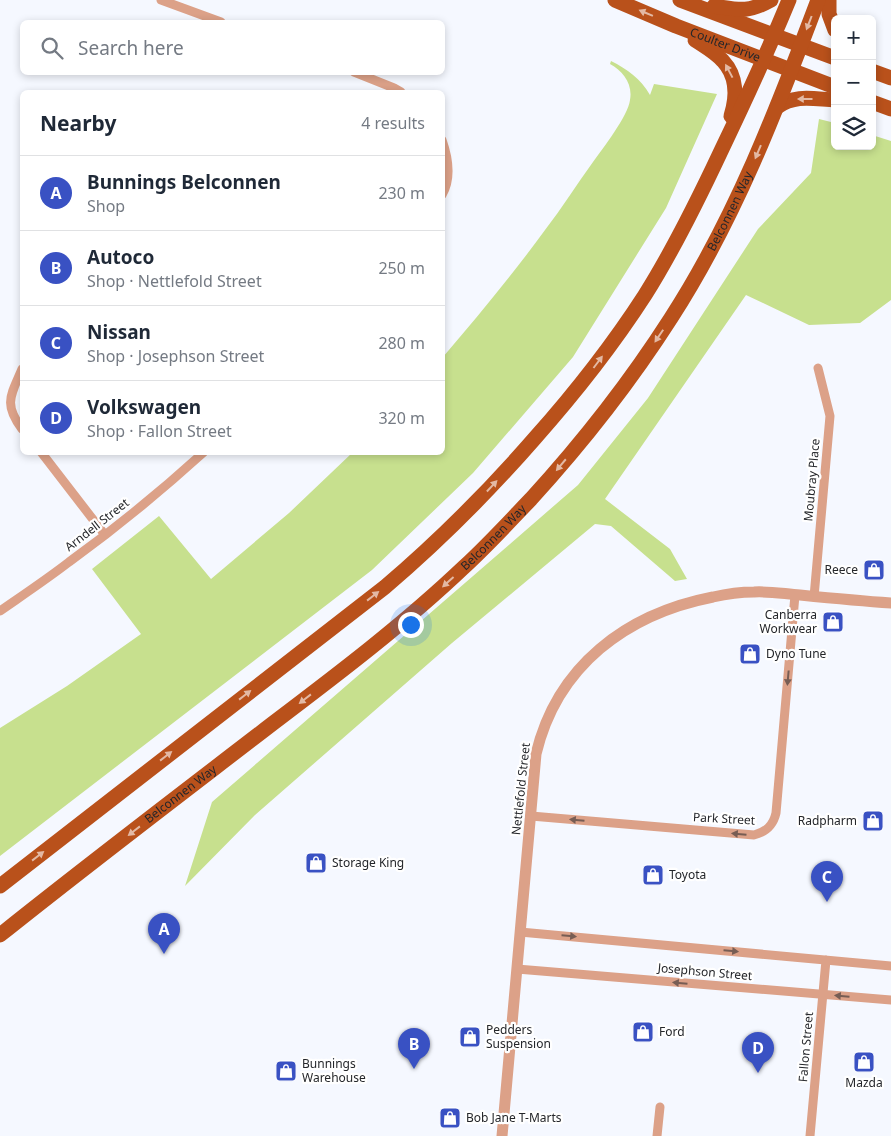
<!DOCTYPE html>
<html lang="en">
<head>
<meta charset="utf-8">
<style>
	body { margin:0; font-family:"Noto Sans",sans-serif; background:#f2f2f3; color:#1f2937 }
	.controls { position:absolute; right:15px; top:15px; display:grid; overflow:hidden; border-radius:8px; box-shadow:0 2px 8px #0003 }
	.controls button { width:45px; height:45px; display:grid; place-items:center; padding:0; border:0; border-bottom:1px solid #e0e1e3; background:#fff; color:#1f2937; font:25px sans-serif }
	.you { position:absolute; left:410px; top:624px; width:18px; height:18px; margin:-12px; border:4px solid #fff; border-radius:50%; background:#1a73e8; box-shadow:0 0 0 8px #1a73e833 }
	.badge { display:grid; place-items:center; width:32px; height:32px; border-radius:50%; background:#3951c3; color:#fff; font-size:16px; font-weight:700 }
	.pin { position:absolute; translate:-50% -41px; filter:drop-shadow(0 1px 2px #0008) }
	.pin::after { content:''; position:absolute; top:26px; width:18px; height:15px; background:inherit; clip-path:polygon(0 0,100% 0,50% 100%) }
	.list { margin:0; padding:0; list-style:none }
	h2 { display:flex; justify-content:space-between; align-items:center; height:65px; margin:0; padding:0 20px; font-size:21px }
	h2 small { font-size:16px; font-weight:400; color:#747a83 }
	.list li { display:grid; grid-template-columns:32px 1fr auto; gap:15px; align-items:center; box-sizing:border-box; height:75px; padding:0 20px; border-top:1px solid #e0e1e3 }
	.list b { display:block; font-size:19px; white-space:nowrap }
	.list p { margin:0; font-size:16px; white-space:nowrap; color:#747a83 }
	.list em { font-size:16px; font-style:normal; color:#747a83 }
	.icon { flex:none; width:28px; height:28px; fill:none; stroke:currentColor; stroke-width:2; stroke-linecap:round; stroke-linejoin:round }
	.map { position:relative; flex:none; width:891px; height:1136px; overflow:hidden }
	.search { position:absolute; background:#fff; box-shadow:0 2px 8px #0003; left:20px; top:20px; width:425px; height:55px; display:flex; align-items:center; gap:12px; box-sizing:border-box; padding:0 18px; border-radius:8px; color:#747a83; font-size:19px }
	.panel { position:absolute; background:#fff; box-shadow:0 2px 8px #0003; left:20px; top:90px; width:425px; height:365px; border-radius:8px }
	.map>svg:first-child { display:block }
	.green { fill:#c7e08e }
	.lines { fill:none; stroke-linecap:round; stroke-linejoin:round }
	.minor { stroke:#dca188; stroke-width:9 }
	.tertiary { stroke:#dca188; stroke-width:11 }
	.primary { stroke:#b9511b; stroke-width:15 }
	.oneway { fill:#e3b9a4 }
	.oneway2 { fill:#775d54 }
	.labels { text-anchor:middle; stroke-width:4.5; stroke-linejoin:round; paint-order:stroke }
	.street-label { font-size:12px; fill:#24262a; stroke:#fff }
	.poi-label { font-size:12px; fill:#24262a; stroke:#fff; text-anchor:start }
</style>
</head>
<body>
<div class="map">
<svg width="891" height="1136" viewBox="0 0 891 1136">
	<rect width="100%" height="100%" fill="#f5f8ff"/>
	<path class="green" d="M611,61c16,8 30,18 39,34l4,-11 63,10 -51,114 -93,149 -100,116 -101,97 -372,286v-128l67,-42 74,-52 -49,-65 67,-53 52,63 78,-66 63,-60 90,-1 1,-95c35,-41 70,-83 102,-127 17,-22 32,-46 48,-68 10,-14 35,-46 37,-62 3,-16 -7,-29 -20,-36z
		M819,119l16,4v23h37v-11l19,6v159l-31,23 -51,2 -63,-30 -141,204 65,50 17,30 -12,2 -64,-55 -16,-2 -143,119 -197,172 -70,71 27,-84 366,-317 70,-87 110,-169 53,-56z"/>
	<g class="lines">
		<path class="minor" d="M161,0l60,22
			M354,72l40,16 7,4
			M442,140c6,17 10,38 0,55
			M22,369c-11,26 -19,35 0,60
			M41,452l64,83
			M814,597l16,-181 -12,-48
			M0,611c23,-16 47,-32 69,-49 47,-34 92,-71 135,-110
			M531,816l223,19c12,-3 19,-9 22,-22l19,-218
			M520,932l371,34
			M517,969l374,31
			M657,1136l3,-29
			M810,1136l16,-176"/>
		<path class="tertiary" d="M502,1136l34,-382c21,-88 90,-140 177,-157 13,-3 27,-5 41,-5 15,-1 31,2 46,3 30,3 61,6 91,8"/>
		<g class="primary">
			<path id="s1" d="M615,0l61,26 159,61"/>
			<path d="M680,0l155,58"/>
			<path d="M829,0v14l6,16"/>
			<path d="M714,6c25,4 34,7 57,-6"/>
			<path d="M695,40c9,6 20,12 28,21 14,15 14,36 8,55"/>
			<path d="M872,71l19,7"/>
			<path d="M872,102l19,7"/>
			<path d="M777,107c19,-13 36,-8 58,-7"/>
			<path d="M0,886l385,-299c54,-46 103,-95 150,-149 40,-45 77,-92 110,-143 29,-46 53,-95 76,-144 24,-50 47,-100 68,-151"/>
			<path id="s2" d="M0,935c90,-72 181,-141 272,-211 66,-50 132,-100 192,-157 24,-22 45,-45 67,-68 52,-57 99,-117 140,-181 64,-99 106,-209 147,-318"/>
		</g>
	</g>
	<defs><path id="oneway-solid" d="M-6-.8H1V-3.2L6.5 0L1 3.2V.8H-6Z" transform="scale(1.25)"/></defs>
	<g class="oneway">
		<use href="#oneway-solid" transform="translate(646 13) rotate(-157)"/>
		<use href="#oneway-solid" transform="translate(809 23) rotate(111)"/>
		<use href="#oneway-solid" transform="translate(729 71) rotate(-118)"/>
		<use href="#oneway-solid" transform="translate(805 99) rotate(-180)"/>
		<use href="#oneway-solid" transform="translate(758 152) rotate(113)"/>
		<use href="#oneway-solid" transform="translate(659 336) rotate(124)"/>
		<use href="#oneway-solid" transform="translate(598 362) rotate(-53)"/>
		<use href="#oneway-solid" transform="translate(561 465) rotate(130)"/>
		<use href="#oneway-solid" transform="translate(492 486) rotate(-47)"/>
		<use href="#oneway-solid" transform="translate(448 582) rotate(138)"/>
		<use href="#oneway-solid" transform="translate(373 596) rotate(-38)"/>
		<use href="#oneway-solid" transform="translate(245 695) rotate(-38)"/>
		<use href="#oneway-solid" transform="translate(305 699) rotate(142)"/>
		<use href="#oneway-solid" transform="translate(166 756) rotate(-38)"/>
		<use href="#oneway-solid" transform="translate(134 831) rotate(142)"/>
		<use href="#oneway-solid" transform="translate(38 856) rotate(-38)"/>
	</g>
	<g class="oneway2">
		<use href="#oneway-solid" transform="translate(788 678) rotate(95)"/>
		<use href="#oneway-solid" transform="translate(577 820) rotate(-175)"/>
		<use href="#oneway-solid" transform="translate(739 834) rotate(-175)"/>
		<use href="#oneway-solid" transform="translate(569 936) rotate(5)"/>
		<use href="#oneway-solid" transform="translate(731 951) rotate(5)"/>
		<use href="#oneway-solid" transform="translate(680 983) rotate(-175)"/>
		<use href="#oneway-solid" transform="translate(842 996) rotate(-175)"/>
	</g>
	<defs>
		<g id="shop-square" transform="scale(1.125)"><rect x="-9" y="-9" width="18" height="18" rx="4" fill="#3951c3" stroke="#fff"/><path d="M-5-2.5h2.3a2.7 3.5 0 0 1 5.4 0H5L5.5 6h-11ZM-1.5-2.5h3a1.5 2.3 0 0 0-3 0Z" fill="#fff"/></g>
	</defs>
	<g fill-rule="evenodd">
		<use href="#shop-square" x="874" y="570"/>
		<use href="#shop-square" x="833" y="622"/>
		<use href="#shop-square" x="750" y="654"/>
		<use href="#shop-square" x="873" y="821"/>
		<use href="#shop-square" x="316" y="863"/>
		<use href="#shop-square" x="653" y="875"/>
		<use href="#shop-square" x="643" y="1032"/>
		<use href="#shop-square" x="470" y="1037"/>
		<use href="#shop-square" x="864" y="1062"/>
		<use href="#shop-square" x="286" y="1071"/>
		<use href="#shop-square" x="450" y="1118"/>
	</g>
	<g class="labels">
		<g class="street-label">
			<text dy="4" stroke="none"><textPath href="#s1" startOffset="119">Coulter Drive</textPath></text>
			<text dy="4" stroke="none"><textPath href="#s2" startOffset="1039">Belconnen Way</textPath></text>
			<text transform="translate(812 480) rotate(-85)" y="4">Moubray Place</text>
			<text transform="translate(97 525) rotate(-38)" y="4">Arndell Street</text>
			<text dy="4" stroke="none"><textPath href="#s2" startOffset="634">Belconnen Way</textPath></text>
			<text transform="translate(521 789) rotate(-84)" y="4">Nettlefold Street</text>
			<text dy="4" stroke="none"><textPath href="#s2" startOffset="229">Belconnen Way</textPath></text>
			<text transform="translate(724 819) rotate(3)" y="4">Park Street</text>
			<text transform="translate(705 972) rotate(5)" y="4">Josephson Street</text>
			<text transform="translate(806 1047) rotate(-85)" y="4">Fallon Street</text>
		</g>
		<g class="poi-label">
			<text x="858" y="574" text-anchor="end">Reece</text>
			<text x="817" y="619" text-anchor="end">Canberra<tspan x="817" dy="14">Workwear</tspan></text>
			<text x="766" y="658">Dyno Tune</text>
			<text x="857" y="825" text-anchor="end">Radpharm</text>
			<text x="332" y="867">Storage King</text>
			<text x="669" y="879">Toyota</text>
			<text x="486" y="1034">Pedders<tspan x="486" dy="14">Suspension</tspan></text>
			<text x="659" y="1036">Ford</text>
			<text x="302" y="1068">Bunnings<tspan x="302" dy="14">Warehouse</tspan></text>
			<text x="864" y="1087" text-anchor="middle">Mazda</text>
			<text x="466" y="1122">Bob Jane T-Marts</text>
		</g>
	</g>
</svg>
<div class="controls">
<button>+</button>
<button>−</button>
<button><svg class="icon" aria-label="layers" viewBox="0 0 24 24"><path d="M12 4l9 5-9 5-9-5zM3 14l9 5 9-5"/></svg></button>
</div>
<div class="you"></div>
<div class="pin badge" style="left:164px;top:954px">A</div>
<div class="pin badge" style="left:414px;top:1069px">B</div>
<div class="pin badge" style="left:827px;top:902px">C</div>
<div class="pin badge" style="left:758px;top:1073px">D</div>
<div class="search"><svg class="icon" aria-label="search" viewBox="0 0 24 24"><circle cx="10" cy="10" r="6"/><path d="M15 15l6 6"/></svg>Search here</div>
<section class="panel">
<h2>Nearby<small>4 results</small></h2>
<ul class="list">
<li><span class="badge">A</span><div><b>Bunnings Belconnen</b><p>Shop</p></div><em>230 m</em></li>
<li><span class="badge">B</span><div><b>Autoco</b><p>Shop · Nettlefold Street</p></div><em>250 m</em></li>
<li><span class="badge">C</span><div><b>Nissan</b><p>Shop · Josephson Street</p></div><em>280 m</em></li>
<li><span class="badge">D</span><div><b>Volkswagen</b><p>Shop · Fallon Street</p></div><em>320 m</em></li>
</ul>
</section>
</div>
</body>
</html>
